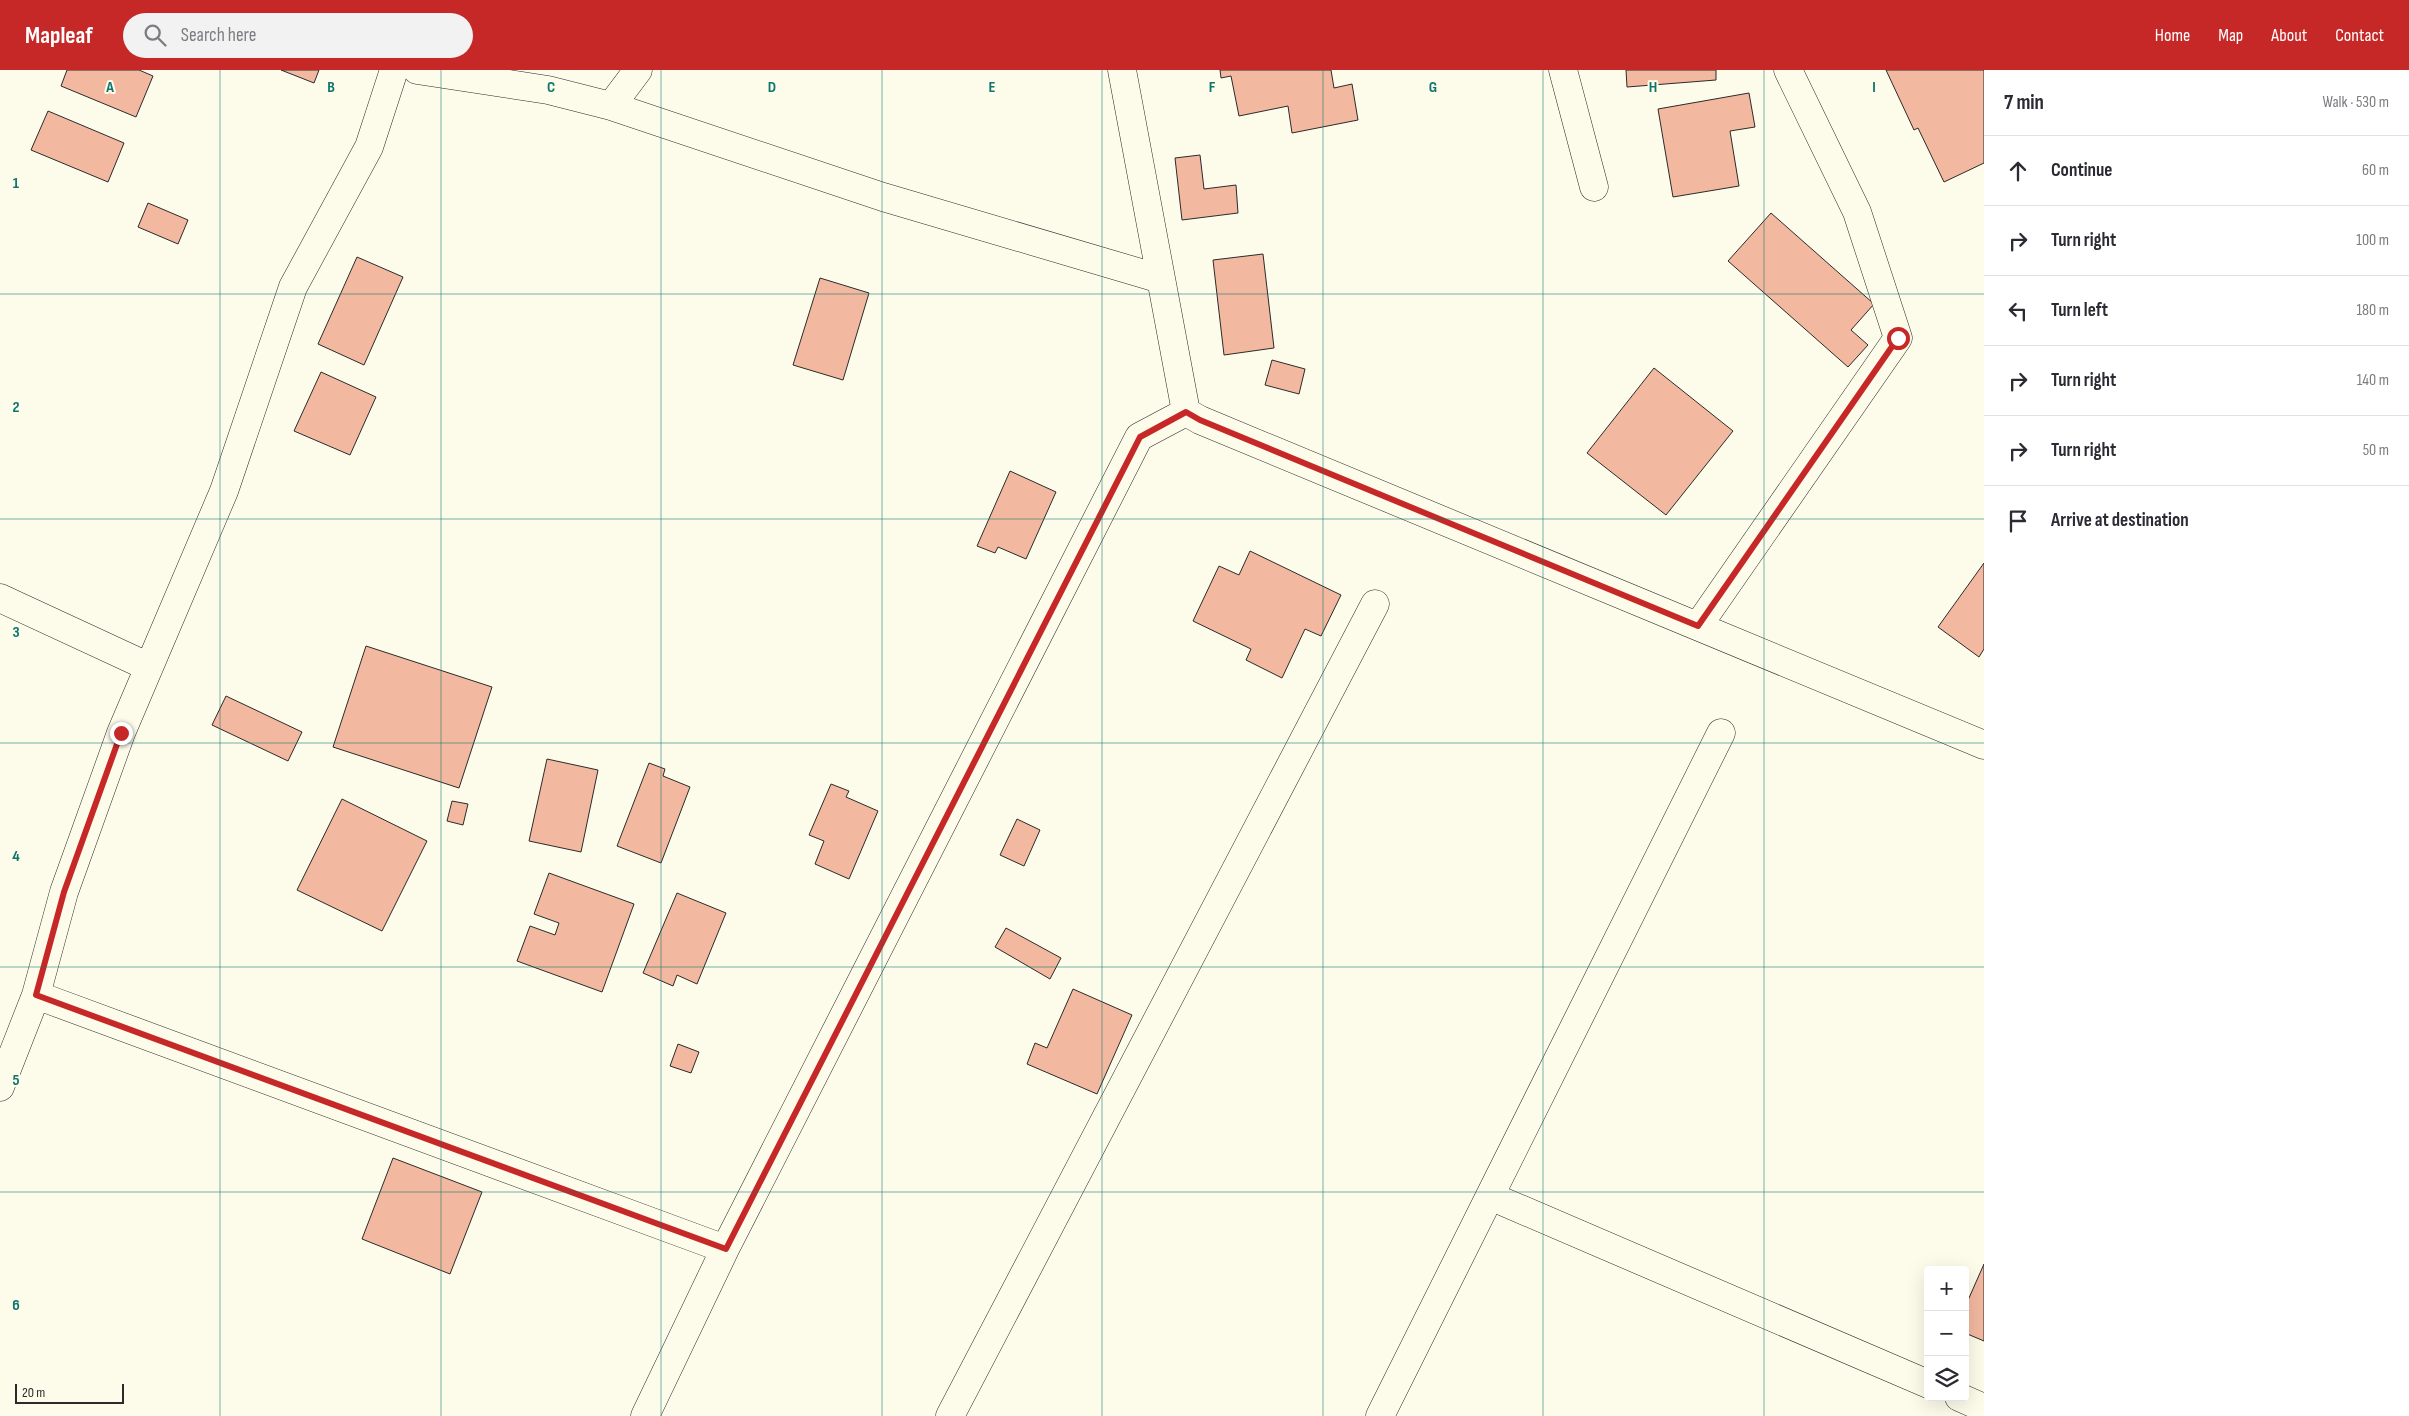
<!DOCTYPE html>
<html lang="en">
<head>
<meta charset="utf-8">
<style>
	body { margin:0; font-family:"Sofia Sans Condensed",sans-serif; background:#f2f2f3; color:#2b2b33 }
	.controls { position:absolute; right:15px; bottom:15px; display:grid; overflow:hidden; border-radius:5px; box-shadow:0 5px 20px #0002 }
	.controls button { width:45px; height:45px; display:grid; place-items:center; padding:0; border:0; border-bottom:1px solid #e1e1e2; background:#fff; color:#2b2b33; font:25px sans-serif }
	.scale { position:absolute; left:15px; bottom:12px; width:109px; box-sizing:border-box; padding-left:5px; border:2px solid #2b2b2b; border-top:0; font-size:14px; line-height:18px; white-space:nowrap; color:#2b2b2b; -webkit-text-stroke:4px #fdfbea; paint-order:stroke }
	.stop { position:absolute; width:15px; height:15px; margin:-11px; border:4px solid #c62828; border-radius:50%; background:#fff }
	.stop.end { background:#c62828; border-color:#fff; box-shadow:0 1px 5px #0008 }
	.list { margin:0; padding:0; list-style:none }
	h2 { display:flex; justify-content:space-between; align-items:center; height:65px; margin:0; padding:0 20px; font-size:21px }
	h2 small { font-size:16px; font-weight:400; color:#7c7c81 }
	.list li { display:grid; grid-template-columns:32px 1fr auto; gap:15px; align-items:center; box-sizing:border-box; height:70px; padding:0 20px; border-top:1px solid #e1e1e2 }
	.list b { display:block; font-size:19px; white-space:nowrap }
	.list em { font-size:16px; font-style:normal; color:#7c7c81 }
	.icon { flex:none; width:28px; height:28px; fill:none; stroke:currentColor; stroke-width:2; stroke-linecap:round; stroke-linejoin:round }
	.map { position:relative; flex:none; width:1984px; height:1346px; overflow:hidden }
	header { display:flex; align-items:center; gap:30px; box-sizing:border-box; height:70px; padding:0 25px; background:#c62828; color:#fff }
	header strong { font-size:24px }
	nav { display:flex; gap:28px; margin-inline-start:auto; font-size:18px }
	.search { width:350px; height:45px; background:#f2f2f3; display:flex; align-items:center; gap:12px; box-sizing:border-box; padding:0 18px; border-radius:28px; color:#7c7c81; font-size:19px }
	main { display:flex }
	aside { flex:1; background:#fff }
	.map>svg:first-child { display:block }
	.building { fill:#f2b8a0; stroke:#2b2b2b }
	.lines { fill:none; stroke-linecap:round; stroke-linejoin:round }
	.minor-casing { stroke:#2b2b2b; stroke-width:29 }
	.minor { stroke:#fdfbea; stroke-width:28 }
	.route { stroke:#c62828; stroke-width:6 }
	.grid { fill:none; stroke:#0f766e; stroke-width:1; stroke-opacity:0.55 }
	.grid-label { font-size:16px; text-anchor:middle; font-weight:bold; fill:#0f766e; stroke:#fdfbea; stroke-width:4; stroke-linejoin:round; paint-order:stroke }
</style>
</head>
<body>
<header>
<strong>Mapleaf</strong>
<div class="search"><svg class="icon" aria-label="search" viewBox="0 0 24 24"><circle cx="10" cy="10" r="6"/><path d="M15 15l6 6"/></svg>Search here</div>
<nav><a>Home</a><a>Map</a><a>About</a><a>Contact</a></nav>
</header>
<main>
<div class="map">
<svg width="1984" height="1346" viewBox="0 0 1984 1346">
	<rect width="100%" height="100%" fill="#fdfbea"/>
	<path class="building" d="M67,0h72l14,6 -17,41 -75,-31z
		M281,0h38l-5,13z
		M1220,0h111l3,18 18,-4 6,36 -66,13 -4,-27 -49,10 -8,-40 -10,2z
		M1626,0h90v10l-89,7z
		M1886,0h98v93l-40,19 -26,-54 -4,2z
		M1749,23l6,34 -25,4 9,55 -66,11 -15,-88z
		M48,41l76,32 -16,39 -77,-32z
		M1200,85l4,34 32,-4 2,28 -56,7 -7,-62z
		M148,133l40,17 -10,24 -40,-17z
		M1771,143l103,91 -23,26 17,15 -20,22 -120,-106z
		M1263,184l11,94 -50,7 -11,-95z
		M357,187l46,20 -39,88 -46,-21z
		M820,208l49,15 -26,87 -50,-15z
		M1272,290l33,9 -6,25 -34,-9z
		M1654,298l79,63 -67,84 -79,-62z
		M321,302l55,25 -26,58 -56,-24z
		M1010,401l46,21 -30,67 -28,-12 -3,6 -18,-7z
		M1250,481l91,44 -20,41 -16,-7 -23,49 -36,-18 5,-11 -58,-28 26,-55 20,9z
		M1984,493v86l-5,8 -41,-30z
		M366,576l126,41 -33,101 -126,-41z
		M226,626l76,36 -14,29 -76,-36z
		M547,689l51,11 -17,82 -52,-11z
		M649,693l16,6 -2,7 27,11 -29,76 -44,-17z
		M831,714l18,7 -3,6 32,14 -29,68 -34,-15 9,-23 -15,-6z
		M342,729l85,42 -45,90 -85,-41z
		M452,731l16,3 -5,21 -16,-4z
		M1017,749l23,11 -16,36 -24,-11z
		M549,803l85,31 -32,88 -85,-31 13,-35 25,9 4,-12 -25,-9z
		M677,823l49,20 -29,71 -20,-9 -4,11 -30,-13z
		M1006,858l55,30 -11,21 -55,-32z
		M1073,919l59,26 -35,79 -70,-30 8,-21 12,5z
		M678,974l21,8 -8,21 -21,-7z
		M393,1088l89,34 -32,82 -88,-35z
		M1984,1194v77l-19,-8v-26z"/>
	<g class="lines">
		<g class="minor-casing">
			<path id="minor" d="M417,0l131,20 63,16 272,91 278,82
				M1122,0l64,342
				M1563,0l31,117
				M611,36l27,-36
				M0,528l149,69
				M1698,556l200,-288 -41,-126 -69,-142
				M36,925l689,254
				M0,1017l36,-92 28,-103 57,-159 103,-242 69,-204 76,-140 25,-77
				M1490,1126l438,188
				M1959,1327l25,11
				M645,1346l80,-167 414,-812 47,-25 14,8 784,325
				M950,1346l425,-812
				M1380,1346l341,-683"/>
		</g>
		<use href="#minor" class="minor"/>
	</g>
	<g class="lines">
		<path class="route" d="M121,663l-57,159 -28,103 690,254 414,-812 46,-25 14,8 498,206 200,-288"/>
	</g>
	<path class="grid" d="M220,0v1346M441,0v1346M661,0v1346M882,0v1346M1102,0v1346M1323,0v1346M1543,0v1346M1764,0v1346M0,224h1984M0,449h1984M0,673h1984M0,897h1984M0,1122h1984"/>
	<g class="grid-label">
		<text x="110" y="22">A</text>
		<text x="331" y="22">B</text>
		<text x="551" y="22">C</text>
		<text x="772" y="22">D</text>
		<text x="992" y="22">E</text>
		<text x="1212" y="22">F</text>
		<text x="1433" y="22">G</text>
		<text x="1653" y="22">H</text>
		<text x="1874" y="22">I</text>
		<text x="16" y="118">1</text>
		<text x="16" y="342">2</text>
		<text x="16" y="567">3</text>
		<text x="16" y="791">4</text>
		<text x="16" y="1015">5</text>
		<text x="16" y="1240">6</text>
	</g>
</svg>
<div class="controls">
<button>+</button>
<button>−</button>
<button><svg class="icon" aria-label="layers" viewBox="0 0 24 24"><path d="M12 4l9 5-9 5-9-5zM3 14l9 5 9-5"/></svg></button>
</div>
<div class="scale">20 m</div>
<div class="stop" style="left:1898px;top:268px"></div>
<div class="stop end" style="left:121px;top:663px"></div>
</div>
<aside>
<h2>7 min<small>Walk · 530 m</small></h2>
<ul class="list">
<li><svg class="icon" aria-label="ahead" viewBox="0 0 24 24"><path d="M12 20V5M6 11l6-6 6 6"/></svg><div><b>Continue</b></div><em>60 m</em></li>
<li><svg class="icon" aria-label="right" viewBox="0 0 24 24"><path d="M7 20v-9h11M14 6l5 5-5 5"/></svg><div><b>Turn right</b></div><em>100 m</em></li>
<li><svg class="icon" aria-label="left" viewBox="0 0 24 24"><path d="M17 20v-9H6M10 6l-5 5 5 5"/></svg><div><b>Turn left</b></div><em>180 m</em></li>
<li><svg class="icon" aria-label="right" viewBox="0 0 24 24"><path d="M7 20v-9h11M14 6l5 5-5 5"/></svg><div><b>Turn right</b></div><em>140 m</em></li>
<li><svg class="icon" aria-label="right" viewBox="0 0 24 24"><path d="M7 20v-9h11M14 6l5 5-5 5"/></svg><div><b>Turn right</b></div><em>50 m</em></li>
<li><svg class="icon" aria-label="arrive" viewBox="0 0 24 24"><path d="M6 21V4h12l-3 4 3 4H6"/></svg><div><b>Arrive at destination</b></div></li>
</ul>
</aside>
</main>
</body>
</html>
